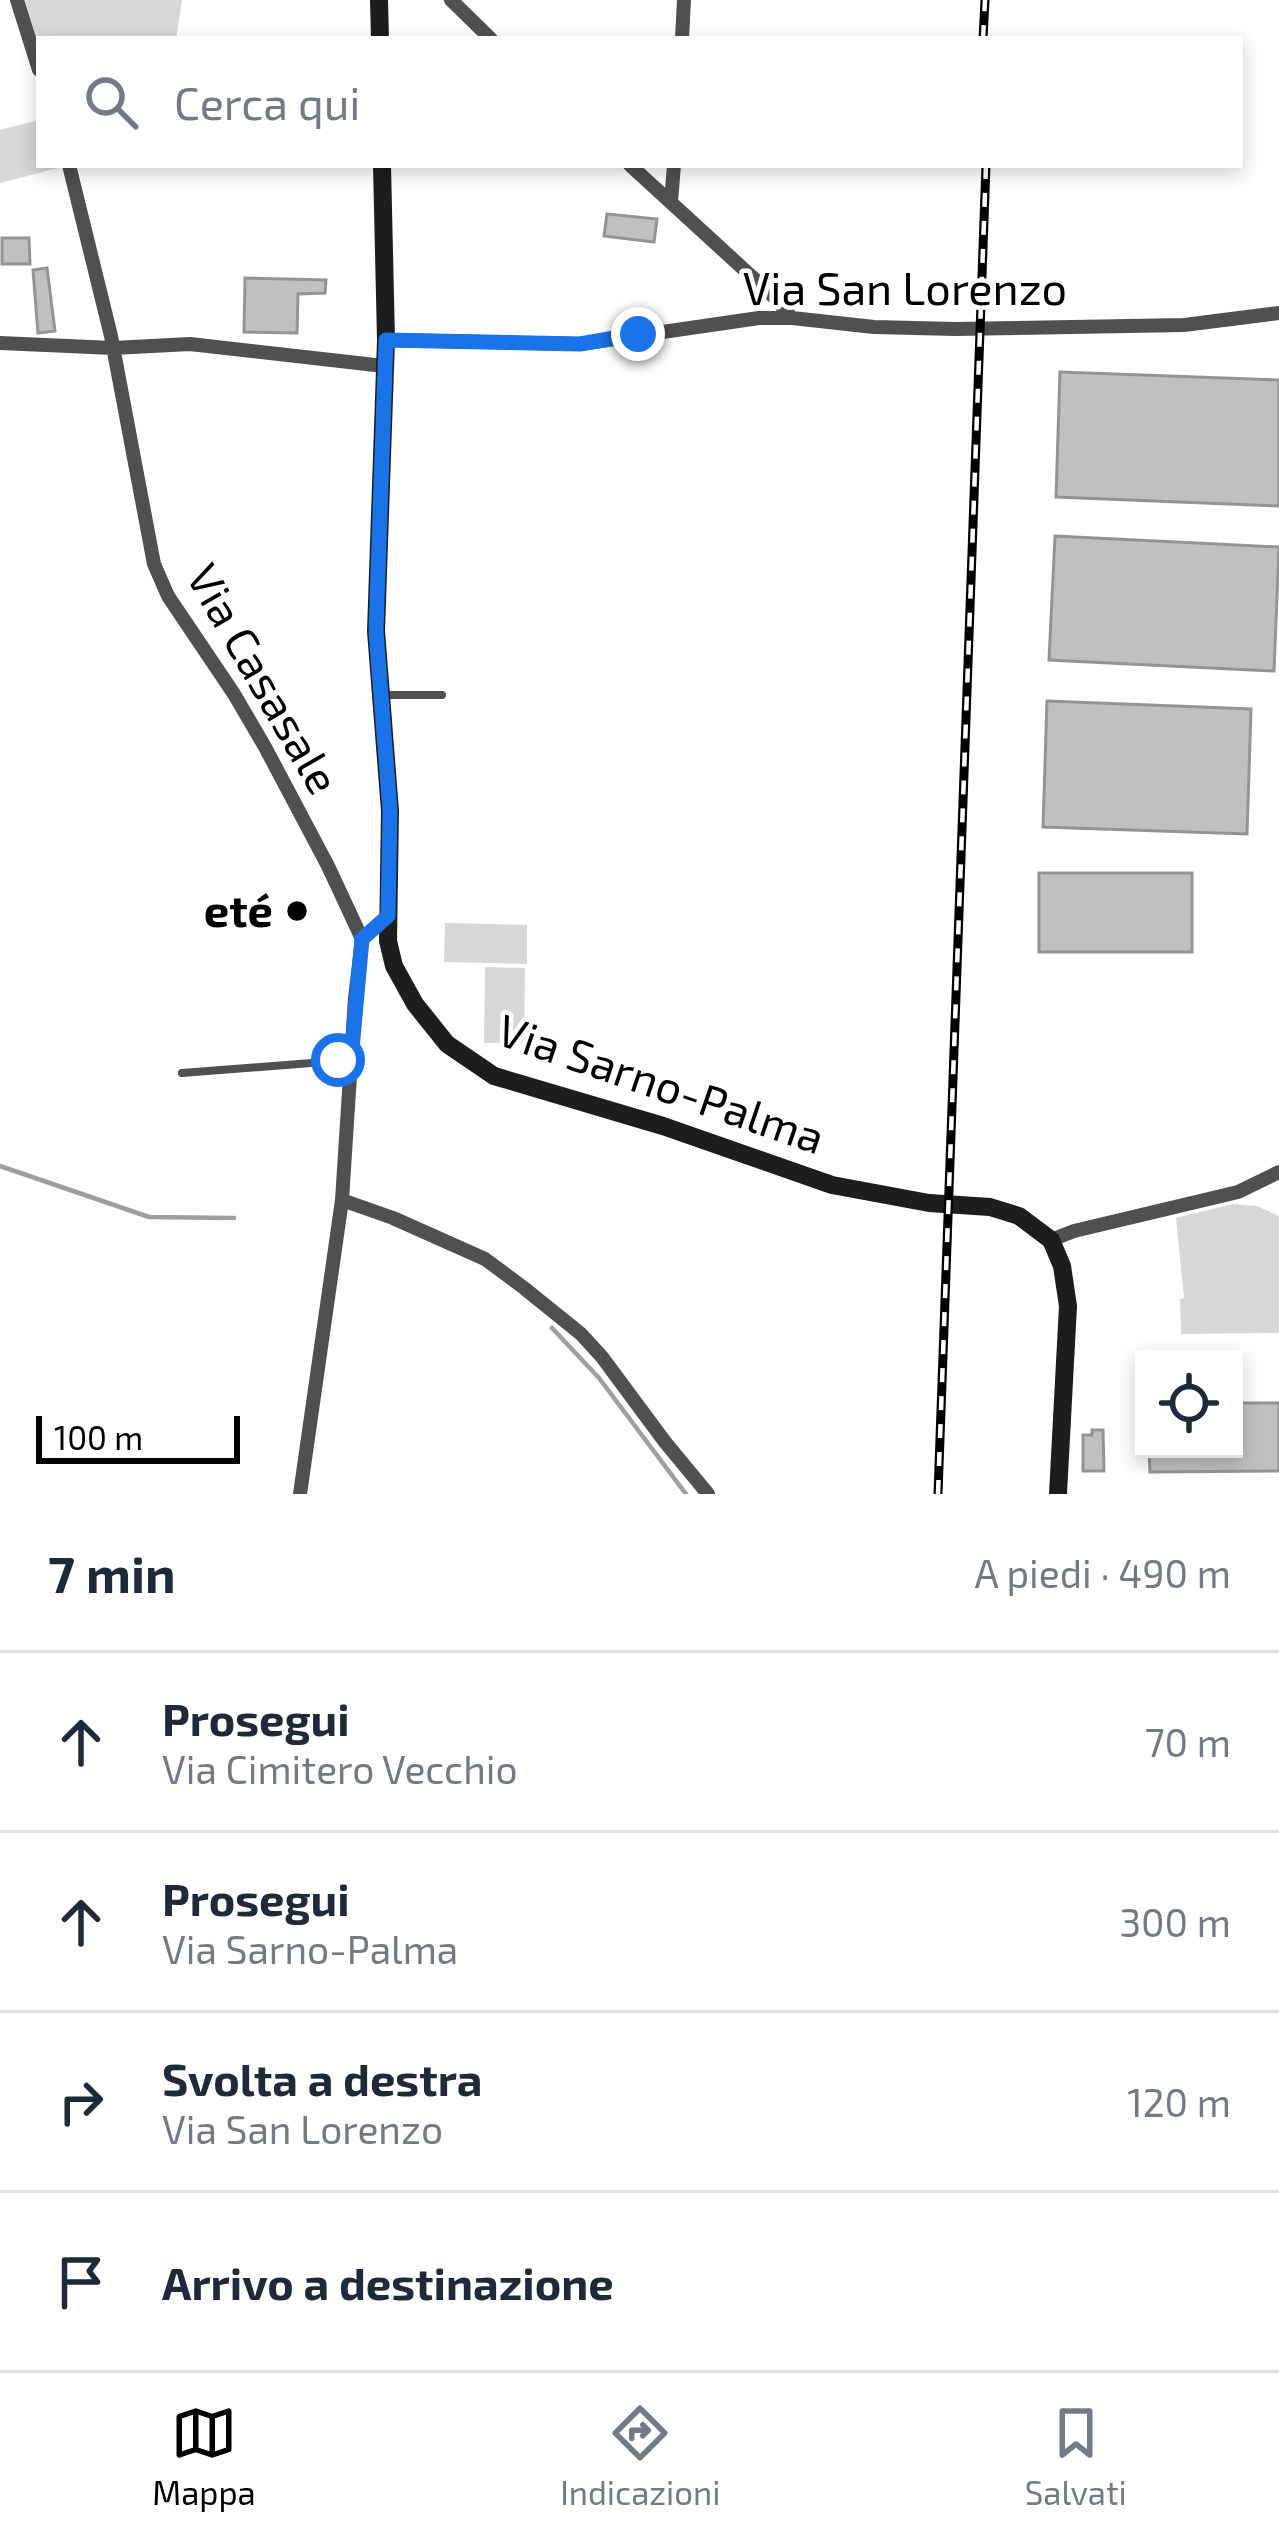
<!DOCTYPE html>
<html lang="it">
<head>
<meta charset="utf-8">
<style>
	body { margin:0; font-family:"Exo 2",sans-serif; background:#f2f2f3; color:#1f2937 }
	.controls { position:absolute; right:36px; bottom:36px; display:grid; overflow:hidden; border-radius:0px; box-shadow:0 6px 18px #0003 }
	.controls button { width:108px; height:108px; display:grid; place-items:center; padding:0; border:0; border-bottom:3px solid #e0e1e3; background:#fff; color:#1f2937; font:60px sans-serif }
	.scale { position:absolute; left:36px; bottom:30px; width:204px; box-sizing:border-box; padding-left:12px; border:6px solid #000; border-top:0; font-size:33px; line-height:42px; white-space:nowrap; color:#000; -webkit-text-stroke:9px #fff; paint-order:stroke }
	.stop { position:absolute; width:36px; height:36px; margin:-27px; border:9px solid #1a73e8; border-radius:50%; background:#fff }
	.stop.end { background:#1a73e8; border-color:#fff; box-shadow:0 3px 12px #0008 }
	.list { margin:0; padding:0; list-style:none }
	h2 { display:flex; justify-content:space-between; align-items:center; height:156px; margin:0; padding:0 48px; font-size:51px }
	h2 small { font-size:39px; font-weight:400; color:#747a83 }
	.list li { display:grid; grid-template-columns:78px 1fr auto; gap:36px; align-items:center; box-sizing:border-box; height:180px; padding:0 48px; border-top:3px solid #e0e1e3 }
	.list b { display:block; font-size:45px; white-space:nowrap }
	.list p { margin:0; font-size:39px; white-space:nowrap; color:#747a83 }
	.list em { font-size:39px; font-style:normal; color:#747a83 }
	.icon { flex:none; width:66px; height:66px; fill:none; stroke:currentColor; stroke-width:2; stroke-linecap:round; stroke-linejoin:round }
	.map { position:relative; flex:none; width:1279px; height:1494px; overflow:hidden }
	.search { position:absolute; background:#fff; box-shadow:0 6px 18px #0003; left:36px; right:36px; top:36px; height:132px; display:flex; align-items:center; gap:30px; box-sizing:border-box; padding:0 42px; border-radius:0px; color:#747a83; font-size:45px }
	.sheet { height:876px; background:#fff }
	nav { display:flex; justify-content:space-around; align-items:center; box-sizing:border-box; height:168px; border-top:3px solid #e0e1e3; background:#fff; font-size:33px; color:#747a83 }
	nav a { display:grid; justify-items:center; gap:6px }
	nav .on { color:#000 }
	.map>svg:first-child { display:block }
	.green { fill:#d7d7d7 }
	.lines { fill:none; stroke-linecap:round; stroke-linejoin:round }
	.stream { stroke:#9e9e9e; stroke-width:4.5 }
	.building { fill:#c0c0c0; stroke:#949494; stroke-width:3 }
	.service { stroke:#505050; stroke-width:8 }
	.minor { stroke:#505050; stroke-width:14 }
	.secondary { stroke:#1d1d1d; stroke-width:18 }
	.rail-casing { stroke:#000; stroke-width:9 }
	.rail { stroke:#fff; stroke-width:4.5; stroke-dasharray:14; stroke-linecap:butt }
	.route { stroke:#1a73e8; stroke-width:15 }
	.poi-dot { fill:#000; stroke:#fff; stroke-width:4.5 }
	.labels { text-anchor:middle; stroke-width:9; stroke-linejoin:round; paint-order:stroke }
	.street-label { font-size:45px; fill:#000; stroke:#fff }
	.poi-label { font-size:45px; font-weight:bold; fill:#000; stroke:#fff; text-anchor:end }
</style>
</head>
<body>
<div class="map">
<svg width="1279" height="1494" viewBox="0 0 1279 1494">
	<rect width="100%" height="100%" fill="#fff"/>
	<path class="green" d="M25,0h157l-6,39h-137v8z
		M39,120v45h18l1,3 -58,15v-53z
		M445,923l82,2v39l-83,-2z
		M485,967l40,1 -1,75h-40z
		M1233,1204l24,2 22,10v117l-98,1 -1,-35 4,-1 -8,-80z"/>
	<g class="lines">
		<path class="stream" d="M0,1166l149,51 85,1
			M552,1328l47,50 87,116"/>
	</g>
	<path class="building" d="M607,214l50,5 -3,23 -50,-6z
		M2,238h27l1,26h-28z
		M47,268l8,63 -17,2 -5,-63z
		M245,278l81,2 -1,13 -27,1 -1,39 -53,-1z
		M1060,372l219,8v126l-223,-9z
		M1055,536l224,11 -5,124 -225,-11z
		M1047,701l204,8 -4,125 -204,-7z
		M1039,873h153v79h-153z
		M1234,1403h45v68l-129,1 -1,-23h85z
		M1092,1430h11l1,41h-21v-36h9z"/>
	<g class="lines">
		<path class="service" d="M382,695h60
			M182,1073l168,-13"/>
		<path class="minor" d="M17,0l22,70
			M451,0l40,39
			M682,39l2,-39
			M69,165l42,171 43,228 14,32 66,98 31,53 63,119 34,73 -7,59 -13,202 -42,294
			M630,165l144,132 18,21
			M671,202l3,-37
			M386,340l194,4 179,-26h33l82,9 81,2 229,-4 95,-12
			M0,343l113,5 77,-4 194,22
			M342,1200l51,18 92,41 39,29 57,46 21,23 63,85 43,52
			M1051,1240l23,-9 164,-39 41,-20"/>
		<path class="secondary" d="M379,0l1,39
			M382,165l4,175 -10,291 14,180 -2,130 6,25 21,38 32,40 47,32 169,50 169,59 97,18 61,4 29,9 32,24 11,26 6,40 -10,188"/>
		<g class="rail-casing">
			<path id="rail" d="M983,39l2,-39
				M938,1494l48,-1329"/>
		</g>
		<use href="#rail" class="rail"/>
	</g>
	<g class="lines">
		<path class="route" d="M338,1060h13l11,-121 26,-23 2,-105 -14,-180 10,-291 194,4 58,-10"/>
	</g>
	<circle class="poi-dot" cx="297" cy="911" r="12"/>
	<g class="labels">
		<g class="street-label">
			<text x="905" y="305">Via San Lorenzo</text>
			<text transform="translate(263 679) rotate(60)" y="16">Via Casasale</text>
			<text transform="translate(661 1084) rotate(19)" y="16">Via Sarno-Palma</text>
		</g>
		<g class="poi-label">
			<text x="273" y="927">eté</text>
		</g>
	</g>
</svg>
<div class="controls">
<button><svg class="icon" aria-label="locate" viewBox="0 0 24 24"><circle cx="12" cy="12" r="6"/><path d="M12 2v4M12 18v4M2 12h4M18 12h4"/></svg></button>
</div>
<div class="scale">100 m</div>
<div class="stop" style="left:338px;top:1060px"></div>
<div class="stop end" style="left:638px;top:334px"></div>
<div class="search"><svg class="icon" aria-label="search" viewBox="0 0 24 24"><circle cx="10" cy="10" r="6"/><path d="M15 15l6 6"/></svg>Cerca qui</div>
</div>
<section class="sheet">
<h2>7 min<small>A piedi · 490 m</small></h2>
<ul class="list">
<li><svg class="icon" aria-label="ahead" viewBox="0 0 24 24"><path d="M12 20V5M6 11l6-6 6 6"/></svg><div><b>Prosegui</b><p>Via Cimitero Vecchio</p></div><em>70 m</em></li>
<li><svg class="icon" aria-label="ahead" viewBox="0 0 24 24"><path d="M12 20V5M6 11l6-6 6 6"/></svg><div><b>Prosegui</b><p>Via Sarno-Palma</p></div><em>300 m</em></li>
<li><svg class="icon" aria-label="right" viewBox="0 0 24 24"><path d="M7 20v-9h11M14 6l5 5-5 5"/></svg><div><b>Svolta a destra</b><p>Via San Lorenzo</p></div><em>120 m</em></li>
<li><svg class="icon" aria-label="arrive" viewBox="0 0 24 24"><path d="M6 21V4h12l-3 4 3 4H6"/></svg><div><b>Arrivo a destinazione</b></div></li>
</ul>
</section>
<nav>
<a class="on"><svg class="icon" aria-label="map" viewBox="0 0 24 24"><path d="M3 6l6-2 6 2 6-2v14l-6 2-6-2-6 2zM9 4v14M15 6v14"/></svg>Mappa</a>
<a><svg class="icon" aria-label="directions" viewBox="0 0 24 24"><path d="M12 3l9 9-9 9-9-9zM9 14v-3h6M13 9l2 2-2 2"/></svg>Indicazioni</a>
<a><svg class="icon" aria-label="saved" viewBox="0 0 24 24"><path d="M7 4h10v16l-5-4-5 4z"/></svg>Salvati</a>
</nav>
</body>
</html>
